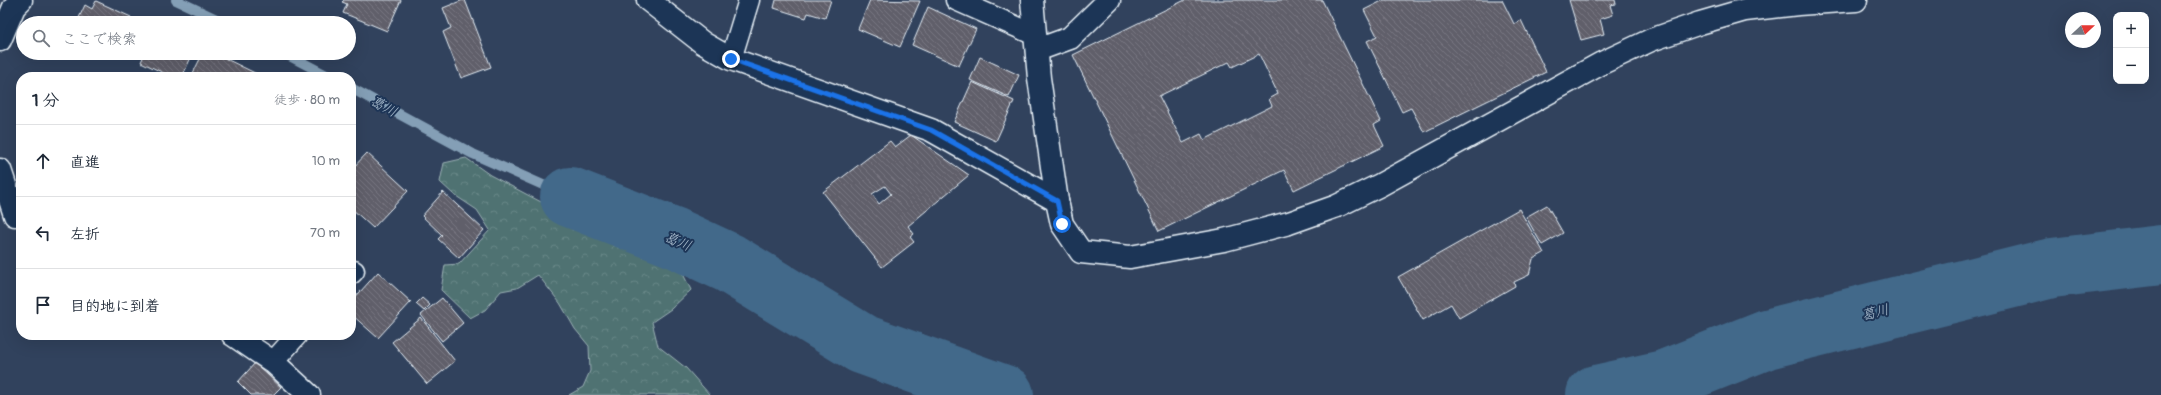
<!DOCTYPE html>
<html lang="ja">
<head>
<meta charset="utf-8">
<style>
	body { margin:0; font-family:Pangolin,"Klee One",sans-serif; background:#f6f6f7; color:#1f2937 }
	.controls { position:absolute; right:12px; top:12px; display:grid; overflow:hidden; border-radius:8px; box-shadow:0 4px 16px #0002 }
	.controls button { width:36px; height:36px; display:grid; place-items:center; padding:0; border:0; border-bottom:1px solid #e0e1e3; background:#fff; color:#1f2937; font:20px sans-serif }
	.compass { position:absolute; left:2065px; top:12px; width:36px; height:36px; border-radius:50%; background:#fff; box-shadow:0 4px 16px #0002; rotate:68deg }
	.stop { position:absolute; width:12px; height:12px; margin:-9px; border:3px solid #1a73e8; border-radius:50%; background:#fff }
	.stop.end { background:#1a73e8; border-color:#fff; box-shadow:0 1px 4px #0008 }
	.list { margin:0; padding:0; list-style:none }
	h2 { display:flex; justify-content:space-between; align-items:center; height:52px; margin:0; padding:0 16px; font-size:17px }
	h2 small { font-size:13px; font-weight:400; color:#747a83 }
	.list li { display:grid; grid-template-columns:26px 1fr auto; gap:12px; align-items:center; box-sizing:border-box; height:72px; padding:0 16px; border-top:1px solid #e0e1e3 }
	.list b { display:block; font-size:15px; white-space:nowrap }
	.list em { font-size:13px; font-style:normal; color:#747a83 }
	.icon { flex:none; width:22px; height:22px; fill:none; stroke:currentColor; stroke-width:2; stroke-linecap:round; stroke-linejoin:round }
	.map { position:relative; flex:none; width:2161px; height:395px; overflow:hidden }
	.search { position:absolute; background:#fff; box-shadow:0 4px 16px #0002; left:16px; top:16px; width:340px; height:44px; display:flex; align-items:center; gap:10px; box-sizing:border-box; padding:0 14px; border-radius:22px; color:#747a83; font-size:15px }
	.panel { position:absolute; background:#fff; box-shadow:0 4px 16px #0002; left:16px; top:72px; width:340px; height:268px; border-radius:16px }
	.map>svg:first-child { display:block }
	.forest { fill:url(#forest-crowns); stroke:#9cb2b5 }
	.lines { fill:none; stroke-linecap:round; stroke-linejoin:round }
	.stream { stroke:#849fb6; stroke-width:10 }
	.river { stroke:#42698a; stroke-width:60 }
	.building { fill:url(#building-back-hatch); stroke:#e8f1f8; fill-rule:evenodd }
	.lane-casing { stroke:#e8f1f8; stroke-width:23 }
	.street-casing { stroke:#e8f1f8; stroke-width:25 }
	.secondary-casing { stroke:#e8f1f8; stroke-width:25 }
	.lane { stroke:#1d3557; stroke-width:20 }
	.street { stroke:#1d3557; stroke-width:22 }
	.secondary { stroke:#1d3557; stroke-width:22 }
	.route { stroke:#1a73e8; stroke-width:5 }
	.labels { text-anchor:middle; stroke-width:4; stroke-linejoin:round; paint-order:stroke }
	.water-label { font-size:14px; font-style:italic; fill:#aec1d2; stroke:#1d3557 }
</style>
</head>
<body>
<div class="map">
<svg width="2161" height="395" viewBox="0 0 2161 395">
	<defs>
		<pattern id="forest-crowns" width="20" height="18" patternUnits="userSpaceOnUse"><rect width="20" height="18" fill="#4f7272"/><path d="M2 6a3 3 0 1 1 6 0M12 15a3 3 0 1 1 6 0" fill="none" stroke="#688787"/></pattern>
		<pattern id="building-back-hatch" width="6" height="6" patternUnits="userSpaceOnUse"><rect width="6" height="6" fill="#615f6b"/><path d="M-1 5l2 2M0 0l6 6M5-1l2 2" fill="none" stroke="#787681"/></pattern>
	</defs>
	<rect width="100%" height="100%" fill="#31425d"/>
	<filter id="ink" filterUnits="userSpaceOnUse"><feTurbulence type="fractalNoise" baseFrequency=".025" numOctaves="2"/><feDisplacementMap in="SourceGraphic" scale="8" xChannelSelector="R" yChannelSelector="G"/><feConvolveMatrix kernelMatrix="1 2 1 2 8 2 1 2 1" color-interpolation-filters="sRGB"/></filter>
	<g filter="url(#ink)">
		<path class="forest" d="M466,158l24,17 70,37 21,8 27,20 53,15 22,19 8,16 -20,19 -19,13 6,24 28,22 24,27h-141l14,-8 7,-16 -1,-25 -14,-17 -15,-26 -22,-28 -21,13 -16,3 -16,19 -15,8 -29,-28 4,-25 14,-1 31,-34 -13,-20 -24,-16 -13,-12 4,-19z"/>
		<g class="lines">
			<path class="stream" d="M176,0l49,23
				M284,53l46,24
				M351,88l122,66 97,43"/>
			<path class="river" d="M570,197l103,40 56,26 133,81 142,51
				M1596,395l68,-15 103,-41 285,-71 109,-13"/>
		</g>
		<path class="building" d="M344,0h57l-14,31 -44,-18 4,-9 -5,-2z
			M463,0h2l26,67 -30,11 -18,-46 8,-4 -8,-20z
			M776,0h55l-6,18 -17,-5 -2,5 -32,-10z
			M870,0l50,1 -20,46 -42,-18z
			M1185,0h137l59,121 -7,4 10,21 -90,44 -10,-20 -125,61 -86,-176zM1259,54l19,40 -9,5 3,7 -68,34 -3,-6 -18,9 -24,-47 70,-34 3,5z
			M1384,0h118l12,24 7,-4 25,52 -122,60 -13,-24 -9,4 -35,-71 10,-5 -13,-26z
			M1569,0h46l1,4 -6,1 3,10 -13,4 4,15 -23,6z
			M96,1l35,16 -3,6 -51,-1 8,-17 7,4z
			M928,7l48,22 -17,37 -47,-21z
			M145,53h48l-11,24h-10l-31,-15z
			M203,53h11l45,22v2h-68z
			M980,57l39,18 -10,22 -39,-17z
			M972,82l42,19 -18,40 -42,-19z
			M911,135l58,40 -61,51 6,8 -4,3 4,5 -32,25 -59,-75 67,-51 5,6zM885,186l6,8 -12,10 -7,-10z
			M367,153l41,38 -35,37 -22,-20v-38z
			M443,192l41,38 -25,28 -21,-19 4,-4 -20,-19z
			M1547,205l16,28 -21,12 -16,-28z
			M1519,209l25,44 -11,6 -4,16 -15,7 1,4 -56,32 -8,-14 -28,16 -25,-43z
			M378,272l33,30 -33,36 -27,-24v-12z
			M422,298l8,7 -6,6 -8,-7z
			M442,298l21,25 -21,18 -21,-26z
			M421,318l34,43 -28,23 -35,-42z
			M255,363l26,24 -8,8h-22l-13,-13z"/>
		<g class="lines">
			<g class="lane-casing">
				<path id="lane" d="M956,0l79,35
					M731,59l18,-59
					M351,274l3,-3
					M273,362l24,-27"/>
			</g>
			<g class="street-casing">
				<path id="street" d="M648,0l55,43 28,16 200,71 126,71
					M0,40l14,-33 7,-7
					M1037,50l33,-12 39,-38
					M0,170l15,45
					M233,335l40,27 36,33"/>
			</g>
			<g class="secondary-casing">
				<path id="secondary" d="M1032,0l7,78 18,123 5,23 19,28 49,5 94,-17 65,-17 48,-17 43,-21 222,-122 49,-23 49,-17 45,-13 53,-6 58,-4"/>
			</g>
			<use href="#lane" class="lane"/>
			<use href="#street" class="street"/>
			<use href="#secondary" class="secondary"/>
		</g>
	</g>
	<g class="lines" filter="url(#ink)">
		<path class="route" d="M731,59l200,71 126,71 5,23"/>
	</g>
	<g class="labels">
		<g class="water-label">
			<text transform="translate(384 106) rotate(28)" y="5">葛川</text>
			<text transform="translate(678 241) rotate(23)" y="5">葛川</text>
			<text transform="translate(1875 312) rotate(-14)" y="5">葛川</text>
		</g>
	</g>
</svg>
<div class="controls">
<button>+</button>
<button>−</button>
</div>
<svg class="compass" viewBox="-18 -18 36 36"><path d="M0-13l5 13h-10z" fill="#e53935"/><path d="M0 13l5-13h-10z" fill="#747a83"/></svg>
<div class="stop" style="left:1062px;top:224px"></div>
<div class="stop end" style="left:731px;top:59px"></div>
<div class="search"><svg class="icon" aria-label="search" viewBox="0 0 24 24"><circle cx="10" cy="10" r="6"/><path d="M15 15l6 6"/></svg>ここで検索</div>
<section class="panel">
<h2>1 分<small>徒歩 · 80 m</small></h2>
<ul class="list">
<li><svg class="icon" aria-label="ahead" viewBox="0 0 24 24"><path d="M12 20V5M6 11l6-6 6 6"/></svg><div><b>直進</b></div><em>10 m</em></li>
<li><svg class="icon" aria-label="left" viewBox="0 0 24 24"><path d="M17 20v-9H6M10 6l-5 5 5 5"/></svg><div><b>左折</b></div><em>70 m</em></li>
<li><svg class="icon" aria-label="arrive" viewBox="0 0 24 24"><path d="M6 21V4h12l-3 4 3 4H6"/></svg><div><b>目的地に到着</b></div></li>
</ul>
</section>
</div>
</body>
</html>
